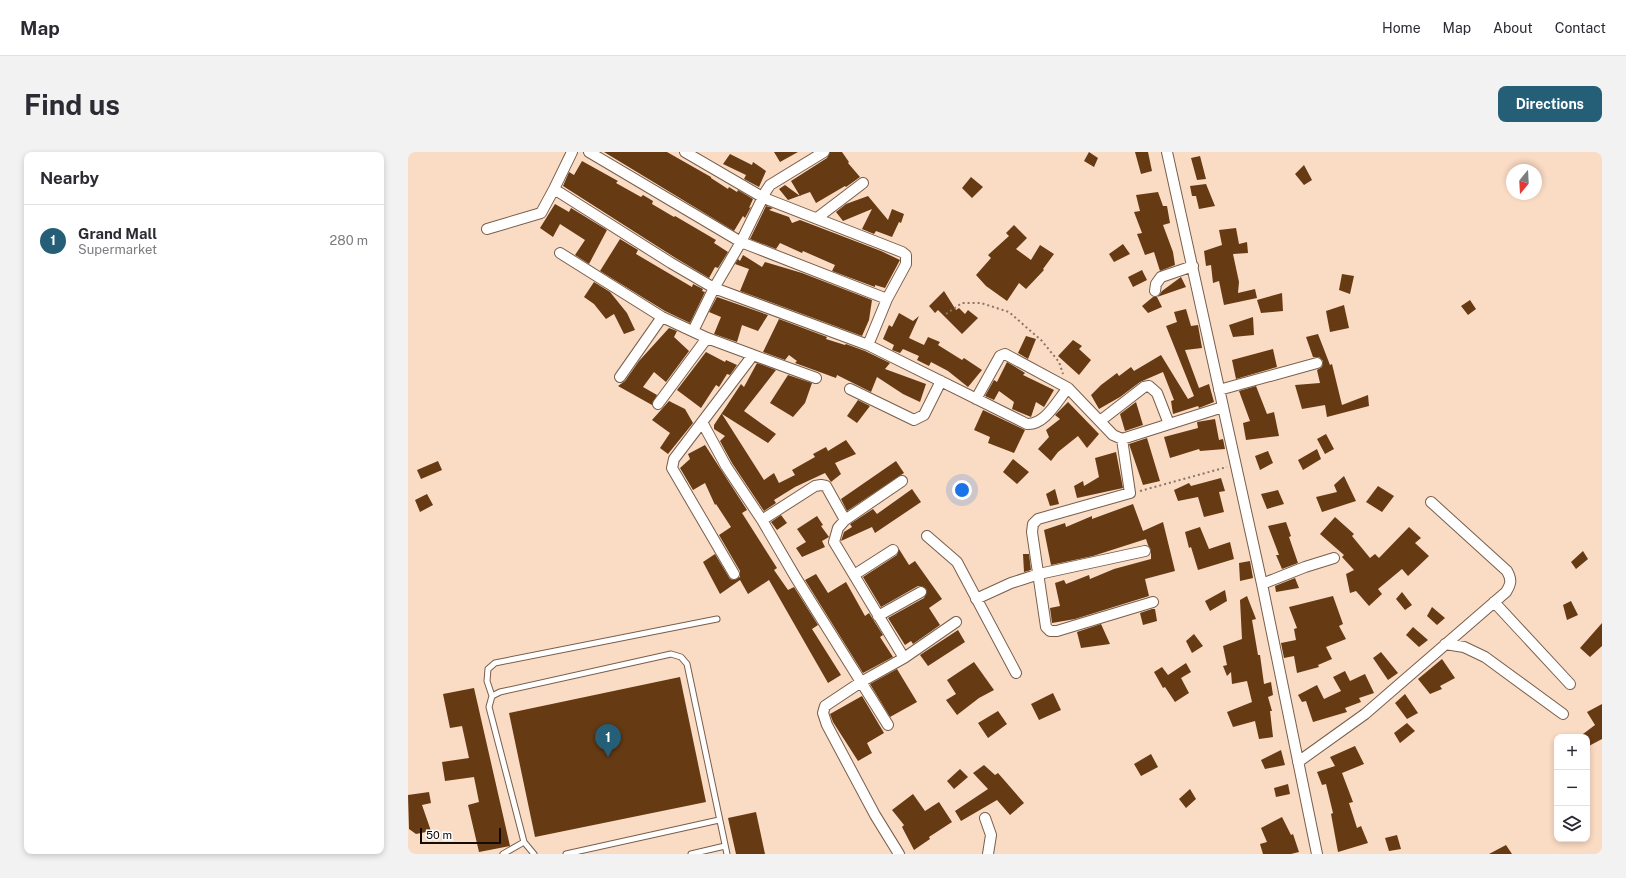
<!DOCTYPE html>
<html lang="en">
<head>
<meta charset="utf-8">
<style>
	body { margin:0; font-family:"Public Sans",sans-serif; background:#f2f2f3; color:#2b2b33 }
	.controls { position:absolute; right:12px; bottom:12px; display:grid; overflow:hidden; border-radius:8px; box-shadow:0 2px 6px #0003 }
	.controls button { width:36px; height:36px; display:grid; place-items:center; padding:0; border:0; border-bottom:1px solid #e1e1e2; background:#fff; color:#2b2b33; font:20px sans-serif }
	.compass { position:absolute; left:1098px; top:12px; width:36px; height:36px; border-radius:50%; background:#fff; box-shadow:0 2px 6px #0003; rotate:198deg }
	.scale { position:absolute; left:12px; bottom:10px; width:81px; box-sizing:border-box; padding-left:4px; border:2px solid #150b05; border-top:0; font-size:11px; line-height:14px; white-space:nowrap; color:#150b05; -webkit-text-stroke:3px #fff; paint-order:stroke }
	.you { position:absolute; left:554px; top:338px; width:14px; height:14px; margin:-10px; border:3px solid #fff; border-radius:50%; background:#1a73e8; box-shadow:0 0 0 6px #1a73e833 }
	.badge { display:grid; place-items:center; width:26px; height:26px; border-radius:50%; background:#245e77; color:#fff; font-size:13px; font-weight:700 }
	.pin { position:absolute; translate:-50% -33px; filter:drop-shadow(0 1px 2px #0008) }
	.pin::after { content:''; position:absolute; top:21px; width:14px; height:12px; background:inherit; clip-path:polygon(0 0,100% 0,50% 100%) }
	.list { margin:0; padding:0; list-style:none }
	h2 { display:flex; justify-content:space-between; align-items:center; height:52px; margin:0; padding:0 16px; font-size:17px }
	h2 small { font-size:13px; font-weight:400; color:#7c7c81 }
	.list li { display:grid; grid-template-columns:26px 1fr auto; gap:12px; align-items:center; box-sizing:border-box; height:72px; padding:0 16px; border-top:1px solid #e1e1e2 }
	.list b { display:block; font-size:15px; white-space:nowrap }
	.list p { margin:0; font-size:13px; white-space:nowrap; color:#7c7c81 }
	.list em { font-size:13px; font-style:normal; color:#7c7c81 }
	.icon { flex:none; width:22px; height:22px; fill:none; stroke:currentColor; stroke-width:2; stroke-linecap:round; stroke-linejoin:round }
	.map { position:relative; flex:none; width:1194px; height:702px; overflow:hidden; border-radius:8px }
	header { display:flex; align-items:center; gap:24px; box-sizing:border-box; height:56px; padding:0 20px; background:#fff; border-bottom:1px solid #e1e1e2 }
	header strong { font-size:19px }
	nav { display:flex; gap:22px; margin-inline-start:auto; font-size:14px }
	.intro { display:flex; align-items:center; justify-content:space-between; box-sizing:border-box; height:96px; padding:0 24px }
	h1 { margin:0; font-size:28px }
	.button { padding:10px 18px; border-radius:8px; background:#245e77; color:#fff; font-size:14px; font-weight:700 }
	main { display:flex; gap:24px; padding:0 24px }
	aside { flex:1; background:#fff; border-radius:8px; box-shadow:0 2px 6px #0003 }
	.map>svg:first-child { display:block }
	.building { fill:#663a13 }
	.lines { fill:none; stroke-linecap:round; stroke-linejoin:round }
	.lane-casing { stroke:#795e4b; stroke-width:7 }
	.street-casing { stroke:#795e4b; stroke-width:12 }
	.path { stroke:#897566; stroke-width:2; stroke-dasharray:2 3; stroke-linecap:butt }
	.lane { stroke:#fff; stroke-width:5 }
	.street { stroke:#fff; stroke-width:10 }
</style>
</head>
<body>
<header>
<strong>Map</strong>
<nav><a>Home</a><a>Map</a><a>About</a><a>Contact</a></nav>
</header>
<div class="intro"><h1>Find us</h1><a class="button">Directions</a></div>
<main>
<aside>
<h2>Nearby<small></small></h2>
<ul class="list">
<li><span class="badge">1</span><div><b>Grand Mall</b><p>Supermarket</p></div><em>280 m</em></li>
</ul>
</aside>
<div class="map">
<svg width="1194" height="702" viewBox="0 0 1194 702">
	<rect width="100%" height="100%" fill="#fadbc4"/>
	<path class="building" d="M196,0h63l44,25v1l17,11 1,-2 8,5 1,-2 15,9 -4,9 2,-1 -6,11 -2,-2 -9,15z
		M366,0h24l-18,10z
		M422,0h12l7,10 -1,1 12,14 -14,10 -1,-1 -29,17 -6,-11 -22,8 -9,-11 6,-4 15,11 -9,-15 36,-23z
		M681,0l9,6 -4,9 -10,-6z
		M727,0h13l4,19 -11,3z
		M322,2l22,11 1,-3 13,9 -7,16 -15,-8 2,-4 -23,-11z
		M792,4l6,23 -9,1 -6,-22z
		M174,9l36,20 -2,2 25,14 2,-2 10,6 -1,3 22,13 1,-1 41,24 -2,3 14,9 -10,16 -3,-1 -6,11 -35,-21 -111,-71 6,-14 5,3z
		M896,13l8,15 -8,5 -9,-11z
		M563,25l12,10 -11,11 -10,-10z
		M798,32l9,22 -16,3 -3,-13h-4l-2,-10z
		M750,40l5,14h4l3,17 -7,2 10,27 2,13 -15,6 -6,-19 -9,3 -8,-21 5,-1 -8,-21 6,-1 -4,-16z
		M460,44l20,24 4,-11 12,5 -3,9 -2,-1 -7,15 -16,-6 -2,3 -12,-5 10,-20 -29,12 -7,-9 10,-8z
		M147,52l14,8 2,-4 36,22 -18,34 -14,-9 10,-15 -25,-16 -7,13 -13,-9z
		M358,54l7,2 -4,2 20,7 3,6 8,-3 81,31 19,9 -15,28 -10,-3v2l-43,-16 3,-6 -32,-14 -1,2 -22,-10 -4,6 -26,-10z
		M606,73l13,13 -11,11 15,11 9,-15 14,9 -11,15 1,1 -18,19 -7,-6 -12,18 -21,-15 -10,-11 15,-17 -3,-3 21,-19 -3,-3z
		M828,76l3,16 8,-2 1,11 -15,1 6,28 -1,11 17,-4 2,9 -33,7 -5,-24 -6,2 -2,-18 -5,1 -2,-15 18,-6 -3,-15z
		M212,87l18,11 -2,4 56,33 1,-3 10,5 -1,2 3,1 -15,31 -25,-12 -65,-40z
		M715,92l7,10 -16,8 -5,-8z
		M335,103l19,12 3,-5 37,11 70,27 -3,20 -7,16 -122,-45 9,-22 -14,-5 3,-5 2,2z
		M734,118l5,10 -14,7 -5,-10z
		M934,122l12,2 -4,18 -11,-4z
		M773,125l5,10 -29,10 5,10 -14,6 -6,-7 11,-9h5l4,-6z
		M186,130l16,10 17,21 8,17 -11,4 -10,-20 -8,5 -12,-15 -10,-7z
		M536,139l12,19 3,-2 6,6 3,-4 10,8 -16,16 -24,-24 -3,3 -6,-7z
		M874,141l1,18 -22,2 -4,-13z
		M309,145l51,18 -10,16 -16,-6 -5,17 -23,-8 7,-17 -12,-5z
		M1062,148l6,9 -8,6 -7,-9z
		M936,153l5,23 -19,4 -4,-21z
		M778,157l5,17 7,-1 4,23 -17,2 14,38 10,-4 5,18 -15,6 -1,-2 -25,8 -2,-13 3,-1 -11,-28 -23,10 -20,15 -21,12 -8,-14 10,-10 16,-12 2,3 12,-9 3,4 27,-16 27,44 6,-3 -28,-70 11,-4 -3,-10z
		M491,161l14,8 6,-5 -10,22 15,7 4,-8 12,5 -2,3 24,15 2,-2 18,12 -14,17 -20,-16 -17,-9 -2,4 -12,-6 2,-4 -16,-7 -3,4 -8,-3 2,-5 -11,-6 6,-14 3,2z
		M845,165l1,18 -21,2 -4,-12z
		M371,167l48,18 -1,2 19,6 1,-1 19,7 25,12 -5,6 41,15 -6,18 -17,-8 -26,-17 -6,15 -34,-17 -1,3 -41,-15 2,-2 -8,-6 -4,5 -22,-8z
		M261,176l8,3 -3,6 15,14 -23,31 -12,-10 -11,15 14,8 -5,10 -34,-19 7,-5 14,-20z
		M910,182l12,31 2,-1 10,41 26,-10 1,11 -42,11 -2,-12 -23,4 -7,-24 25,-2 -3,-13 5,-3 1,-6 -4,-4h-6l-7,-20z
		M618,184l10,3 -8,20 -10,-6z
		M665,188l9,6 -3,3 12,11 -12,15 -21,-19z
		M865,197l4,18 -41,12 -4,-19z
		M298,200l19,10 1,-2 11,5 -7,10 -3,-1 -8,13 -3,-2 -15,23 -24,-18z
		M599,210l15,9 3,2 -2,2 31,15 -10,17 -8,-5 -5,15 -19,-8 2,-7 -15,-11 -5,9 -9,-4 9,-16 3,2z
		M349,211l19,7 -32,41 32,23 -8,9 -46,-29 42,66 10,-7 5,10 16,-8 -3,-5 23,-13 -2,-3 13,-7 2,4 18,-11 10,14 -21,9 6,11 -10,8 -6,-9 -30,14 -21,13 2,3 -12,8 -32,-48 -12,-22 5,-5 -11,-7v-4l27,-41 3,3z
		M380,223l24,8 -7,20 -12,14 -23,-14z
		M848,234l11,28 7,-2 5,24 -33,4 -3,-17 7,-2 -11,-30z
		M450,248l12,6 -13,17 -10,-7z
		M261,249l16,8 8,14 -25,31 -8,-6 10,-15 -18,-13z
		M660,250l31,32 -12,14 -9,-12 -20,16 -7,9 -13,-12 11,-12 -3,-7 14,-11 -5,-4z
		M728,250l7,23 -18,6 -5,-17z
		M575,258l42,20 -11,23 -26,-10 2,-6 -16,-7z
		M807,267l4,21 4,-1 2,10 -25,2 -1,-2 -29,9 -6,-21 34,-9 -1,-6z
		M918,282l8,15 -9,5 -8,-15z
		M739,286l13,43 -17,4 -14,-41z
		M297,293l42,65 -5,3 35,55 -3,2 14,20 6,-3 24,38 -6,4 29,46 -13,8 -59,-103 -21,14 -8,-14 -20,14 -17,-32 12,-8 15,25 4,1 6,-3v-6l-21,-36 12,-8 -15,-23 -1,1 -10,-22 -12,7 -13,-22 10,-9 -2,-5z
		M909,297l4,10 -18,11 -5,-10z
		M860,299l5,12 -13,7 -5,-14z
		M708,300l7,36 -46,10 -3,-12 9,-5 1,5 15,-9 -4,-19z
		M605,307l16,13 -12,12 -14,-12z
		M30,309l4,9 -21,9 -4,-9z
		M488,309l8,12 -57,38 -6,-12z
		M936,324l12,25 -34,11 -6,-15 21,-5 -3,-7z
		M813,326l4,13 -6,1 5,20 -20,5 -6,-20 -20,4 -4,-11 15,-7 2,3z
		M970,334l16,10 -12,16 -16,-10z
		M504,337l9,13 -46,31 -3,-6 -31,14 3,-9 8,-5 -2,-3 23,-15 4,5z
		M647,337l4,15 -9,2 -4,-12z
		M870,338l6,14 -17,5 -6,-15z
		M19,342l6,11 -13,7 -5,-12z
		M725,352l10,27 20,-9 12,49 -30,8 4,17 -74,23 -23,4 -2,-15 10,-2 -5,-23 9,-3 2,4 23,-9 1,4 24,-10 37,-10v-9l-3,-5 -2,-6 -53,17 -42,9 -7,-35 21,-7 1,4 26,-11v3z
		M373,363l6,8 -10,7 -6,-8z
		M409,364l6,9 -2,1 8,11 -7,4 3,6 -23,10 -6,-9 10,-6 -9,-13z
		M927,365l19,17 -2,2 18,22 5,-4 4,4 30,-31 12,11 -6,5 14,13 -21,20 -6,-7 -24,20 4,5 -13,12 -13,-15 -6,2 -4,-19 8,-4 -12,-13 2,-2 -24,-21z
		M878,370l5,14 -2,1 9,26 -16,6 -6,-14h3l-11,-29z
		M792,375l9,22 21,-7 4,17 -36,11 -7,-23 -2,1 -4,-16z
		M491,397l10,16 6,-4 27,38 -13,9 11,17 -27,19 -2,-3 -6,4 -17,-27 36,-20 3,-6 -1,-3 -5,-3h-3l-37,21 -18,-30 34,-22z
		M1175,399l5,8 -12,10 -5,-7z
		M615,402h6l2,16 -7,2z
		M842,409l3,17 -13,3 -1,-18z
		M408,422l12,19 18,-11 19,34 4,-3 14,22 -3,2 13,20 -30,16 -58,-93z
		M887,426l4,10 -23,4 -1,-6z
		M817,438l2,11 -17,10 -5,-10z
		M994,440l10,13 -7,5 -9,-11z
		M839,444l9,23 -4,1 6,35h2l4,29 7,-2 2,13 -5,2 4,14h-2l3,26 -14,2 -4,-18 -22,6 -6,-15 25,-10 -5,-21 -15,3 -1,-12 -4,4 -4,-10 4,-1 -4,-19 19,-7 -2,-39z
		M925,444l10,28 -4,2 7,13 -20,8 6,12 -14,6 1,2 -22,6 -3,-17 -10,2 -3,-15 15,-3 -2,-11 3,-1 -8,-21z
		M1163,449l7,14 -11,5 -4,-15z
		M1024,455l13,11 -8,7 -10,-9z
		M744,457h3l2,12 -14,4 -3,-12z
		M1194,471v23l-12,11 -10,-9z
		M693,472l9,20 -29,4 -4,-16z
		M1005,475l15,13 -9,7 -13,-12z
		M550,478l7,12 -37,24 -8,-11z
		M786,482l9,12 -11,7 -6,-12z
		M973,500l17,21 -10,7 -15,-22z
		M1034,507l13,19 -15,8 2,3 -12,5 -12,-15z
		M566,510l20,28 -15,8 -22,17 -11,-15 10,-6 -9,-14z
		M778,511l5,9 -10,6 8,15 -14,9 -10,-15 -2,1 -9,-16 8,-5 6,8z
		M489,517l20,33 -27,15 -20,-33z
		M937,519l5,10 15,-7 9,19 -15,5 2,4 -16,6 2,4 -34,10 -7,-21 -4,1 -4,-7 19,-10 7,14 17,-8 -8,-14z
		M272,525l26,125 -171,35 -26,-124z
		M66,536l36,158 -31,6 -11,-47 11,-3 -5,-25 -29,4 -3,-19 27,-4 -7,-32 -12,2 -7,-34z
		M645,541l8,17 -22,10 -8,-16z
		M997,542l13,19 -11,6 -12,-16z
		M454,544l22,37 -17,10 5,10 -14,8 -25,-39 -3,-8z
		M1194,552v35l-15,8v-10h-8l16,-12 -8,-13z
		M590,559l9,13 -19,14 -10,-15z
		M999,571l8,8 -15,12 -6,-10z
		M947,594l9,18 -22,9 11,29 -4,1 8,25 4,-2 7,17 -30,9 -7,-38 2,-1 -7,-29 -4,1 -5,-13 18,-6 -5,-9z
		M873,598l4,15 -20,4 -4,-9z
		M743,602l7,13 -17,9 -7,-12z
		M576,613l11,10 3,-2 26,30 -14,12 -13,-15 -36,21 -6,-10 33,-22 -15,-16z
		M552,617l8,8 -14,12 -7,-8z
		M880,632l2,10 -14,3 -2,-9z
		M782,637l6,10 -10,9 -7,-9z
		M21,640l2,11 -9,2 9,26 -15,3 -7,-5 -1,-34z
		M505,642l12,17 14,-9 13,20 -23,15 1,2 -16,11 -12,-23 2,-2 -12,-15z
		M348,660l9,42h-29l-8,-36z
		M874,665l9,18 2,-1 6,18 -8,2h-28l-3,-10 7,-2 -6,-14z
		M989,683l4,14 -12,2 -4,-13z
		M1098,693l6,9h-23z"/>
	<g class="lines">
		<g class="lane-casing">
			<path id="lane" d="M84,544l-5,-15 1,-12 7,-6 222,-44
				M95,702l21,-12
				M126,702l-10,-12 -35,-135 3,-11 8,-4 171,-38 10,3 6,7 40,190
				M158,702l153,-34
				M283,702l34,-8"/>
		</g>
		<g class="street-casing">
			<path id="street" d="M164,0l-18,37 117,74 43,25 27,-46 25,-51 4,-6 54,-33
				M181,0l152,90 146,57
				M277,0l79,46 138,54 4,3v9l-19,35 -19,46
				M759,0l95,432 55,270
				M409,66l46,-35
				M79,77l54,-16 13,-24
				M152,101l102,64 45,21 46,17
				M747,139l1,-7 5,-7 32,-11
				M285,179l21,-43 154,57 159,79c18,1 30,-23 41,-36l45,47 9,4 101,-32
				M212,225l42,-60
				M442,237l64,31 10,-5 17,-34
				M811,238l98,-27
				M568,247l24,-43 5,-2 63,34
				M250,252l49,-66
				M692,269l44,-34 5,-1 8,7 12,31
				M294,270l24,44 36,54 34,58 92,147
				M714,287l8,54 -92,26 -5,5 -1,8 14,95 4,4h7l96,-29
				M354,368l53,-34 6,-1 5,1 19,34
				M519,384l30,26 59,111
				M326,422l-62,-106 2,-9 79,-104 63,23
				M446,423l39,-25
				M854,432l43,-17 29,-9
				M568,447l35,-16 28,-9 106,-23
				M1086,450l76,82
				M470,464l43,-24
				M1037,492l19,3 21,10 78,57
				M496,506l52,-36
				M890,610l67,-48 141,-122c5,-8 6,-12 1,-21l-76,-69
				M577,666l6,17 -3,19
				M491,702l-24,-39 -48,-90 -4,-12 2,-7 36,-24 43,-24 -70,-116 4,-14 7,-8 57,-39"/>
		</g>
		<path class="path" d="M538,162l16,-11h19l28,9 33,29 17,21 4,12
			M732,339l87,-24"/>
		<use href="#lane" class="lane"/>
		<use href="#street" class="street"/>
	</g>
</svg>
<div class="controls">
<button>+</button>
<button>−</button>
<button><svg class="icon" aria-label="layers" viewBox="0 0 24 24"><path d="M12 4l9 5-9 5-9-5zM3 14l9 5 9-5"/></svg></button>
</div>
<svg class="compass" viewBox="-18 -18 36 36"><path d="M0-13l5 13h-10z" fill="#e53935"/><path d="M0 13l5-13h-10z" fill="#7c7c81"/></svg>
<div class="scale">50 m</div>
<div class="you"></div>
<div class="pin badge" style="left:200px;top:605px">1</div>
</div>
</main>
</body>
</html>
